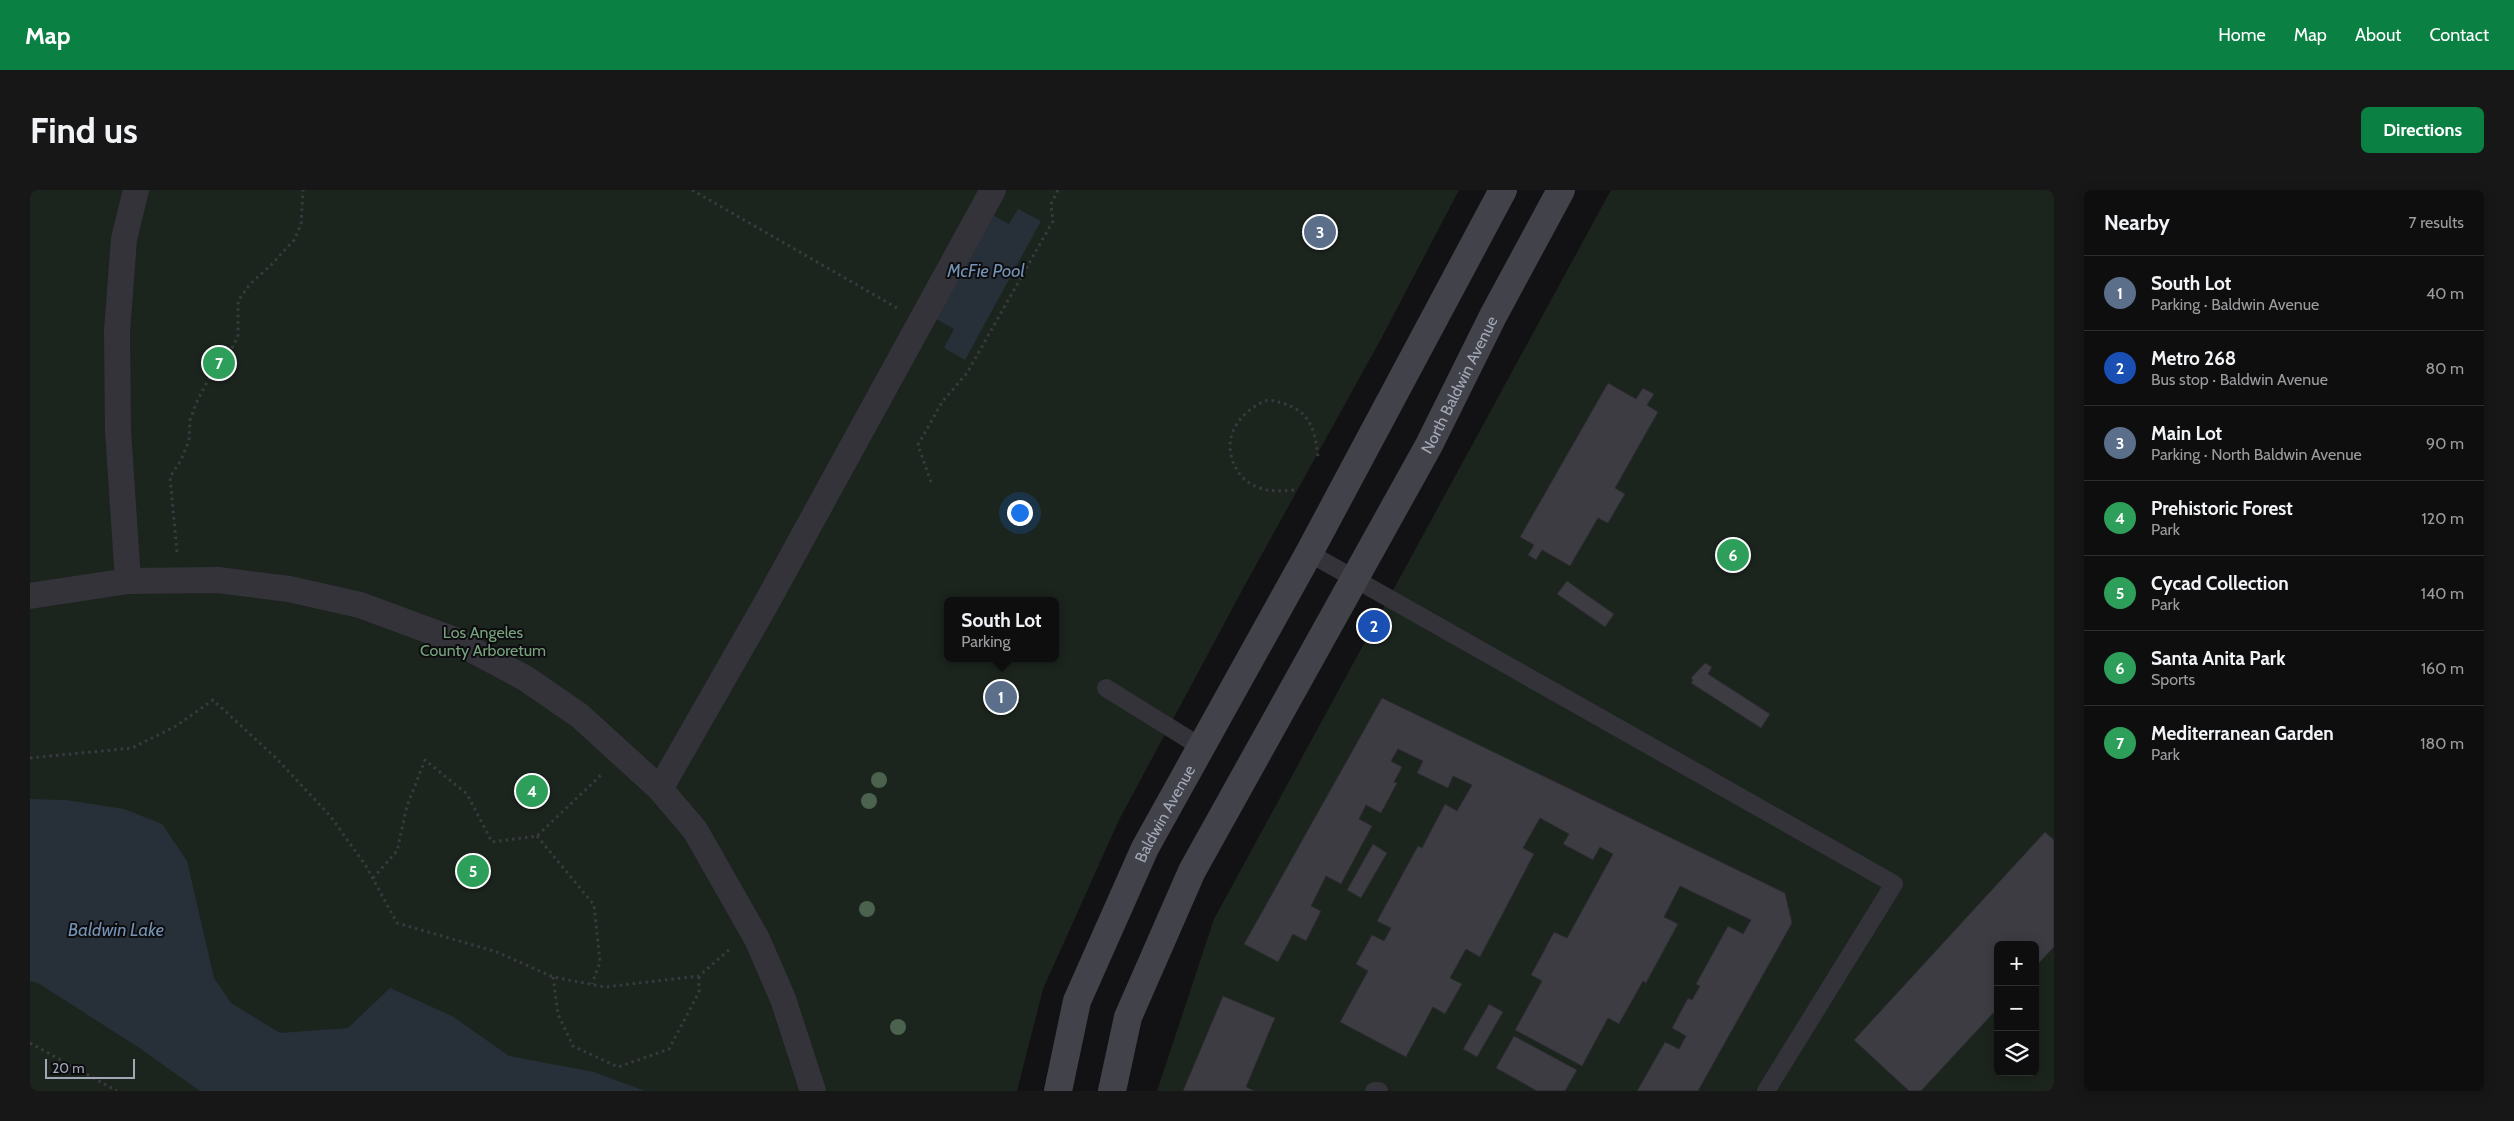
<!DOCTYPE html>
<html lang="en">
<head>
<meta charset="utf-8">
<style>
	body { margin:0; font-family:Cabin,sans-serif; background:#171718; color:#f1f3f6 }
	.controls { position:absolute; right:15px; bottom:15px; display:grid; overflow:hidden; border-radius:8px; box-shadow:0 2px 12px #0003 }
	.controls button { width:45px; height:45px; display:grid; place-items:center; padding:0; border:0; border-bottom:1px solid #2e2e2f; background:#0e0e0f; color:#f1f3f6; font:25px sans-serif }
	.scale { position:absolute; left:15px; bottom:12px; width:90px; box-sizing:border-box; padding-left:5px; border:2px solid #a2a7b6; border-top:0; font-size:14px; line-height:18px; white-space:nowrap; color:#a2a7b6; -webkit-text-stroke:4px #0d0d0f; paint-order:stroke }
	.you { position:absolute; left:989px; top:322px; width:18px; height:18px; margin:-12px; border:4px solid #fff; border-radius:50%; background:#1a73e8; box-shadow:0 0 0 8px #1a73e833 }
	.badge { display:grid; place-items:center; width:32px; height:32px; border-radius:50%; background:#0b8043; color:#fff; font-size:16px; font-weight:700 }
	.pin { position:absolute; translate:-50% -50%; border:2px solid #fff; box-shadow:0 1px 5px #0006 }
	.popup { position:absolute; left:914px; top:407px; width:115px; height:65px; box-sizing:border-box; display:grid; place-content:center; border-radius:8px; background:#0e0e0f; filter:drop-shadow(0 1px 4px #0005); font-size:16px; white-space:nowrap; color:#9b9c9e }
	.popup b { font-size:19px; color:#f1f3f6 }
	.popup::after { content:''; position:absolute; left:50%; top:100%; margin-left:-10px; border:10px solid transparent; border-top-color:#0e0e0f }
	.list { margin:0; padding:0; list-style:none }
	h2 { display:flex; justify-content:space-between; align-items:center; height:65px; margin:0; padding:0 20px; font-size:21px }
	h2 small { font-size:16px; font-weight:400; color:#9b9c9e }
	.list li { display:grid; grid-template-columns:32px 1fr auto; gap:15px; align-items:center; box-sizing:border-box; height:75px; padding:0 20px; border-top:1px solid #2e2e2f }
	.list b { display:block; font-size:19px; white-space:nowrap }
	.list p { margin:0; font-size:16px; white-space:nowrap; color:#9b9c9e }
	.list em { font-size:16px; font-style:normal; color:#9b9c9e }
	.icon { flex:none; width:28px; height:28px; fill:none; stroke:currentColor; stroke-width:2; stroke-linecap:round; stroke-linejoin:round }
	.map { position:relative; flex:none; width:2024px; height:901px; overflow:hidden; border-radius:8px }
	header { display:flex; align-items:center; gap:30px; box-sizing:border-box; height:70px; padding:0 25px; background:#0b8043; color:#fff }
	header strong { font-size:24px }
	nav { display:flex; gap:28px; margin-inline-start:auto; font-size:18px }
	.intro { display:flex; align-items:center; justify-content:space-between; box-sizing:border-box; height:120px; padding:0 30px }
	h1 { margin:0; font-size:35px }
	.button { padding:12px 22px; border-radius:8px; background:#0b8043; color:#fff; font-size:18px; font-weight:700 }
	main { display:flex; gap:30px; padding:0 30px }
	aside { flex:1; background:#0e0e0f; border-radius:8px; box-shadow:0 2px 12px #0003 }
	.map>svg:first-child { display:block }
	.green { fill:#1c241e; fill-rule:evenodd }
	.water { fill:#273039 }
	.building { fill:#3c3c42; stroke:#2c2c30 }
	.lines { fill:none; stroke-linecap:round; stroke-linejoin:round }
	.path { stroke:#393a40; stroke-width:3; stroke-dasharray:2.5 4; stroke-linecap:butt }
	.service { stroke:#333339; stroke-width:18 }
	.pedestrian { stroke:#333339; stroke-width:26 }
	.secondary { stroke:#41424a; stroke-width:28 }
	.tree { fill:#4a624e }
	.labels { text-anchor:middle; stroke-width:4; stroke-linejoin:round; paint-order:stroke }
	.street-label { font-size:16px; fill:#a2a7b6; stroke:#0d0d0f }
	.park-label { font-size:16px; fill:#77a37d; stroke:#0d0d0f }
	.water-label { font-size:18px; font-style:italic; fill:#7593b5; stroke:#0d0d0f }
</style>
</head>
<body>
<header>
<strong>Map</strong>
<nav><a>Home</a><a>Map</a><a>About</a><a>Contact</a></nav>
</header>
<div class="intro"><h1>Find us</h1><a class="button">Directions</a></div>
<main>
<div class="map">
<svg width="2024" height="901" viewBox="0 0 2024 901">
	<rect width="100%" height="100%" fill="#121214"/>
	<path class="green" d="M0,0h1429l-78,149 -135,244 -127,237 -76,169 -26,102h-987zM917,411h108v57h-108z
		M1581,0h443v901h-897l57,-172zM1968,755h37v127h-37z"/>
	<path class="water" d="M988,19l23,12 -76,139 -21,-12 10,-19 -21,-12 56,-104 20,11z
		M0,609l36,1 58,9 38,15 25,37 27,117 17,25 49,30 68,-5 42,-40 62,28 57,40 85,16 51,19h-445l-62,-44 -100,-64 -8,-2z"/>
	<path class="building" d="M1578,193l28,16 7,-11 11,6 -7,11 11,7 -43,76 10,6 -17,29 -10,-5 -28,48 -28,-16 -6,10 -8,-5 6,-10 -14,-8z
		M1537,391l47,33 -9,13 -48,-33z
		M1675,473l7,4 -4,7 62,40 -9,14 -70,-45 2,-3 -2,-2z
		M1352,508l403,195 7,30 -94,168h-61l28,-49 14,7 7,-13 -14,-8 16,-30 4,2 8,-14 -4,-2 32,-58 15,8 8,-14 -71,-34 -16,31 14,7 -32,59 -3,-2 -24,43 -11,-6 -26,48 -67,-36 27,-49 -11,-6 23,-43 13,6 46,-84 -13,-7 -7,13 -30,-16 6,-10 -29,-16 -17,30 11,6 -54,103 -14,-8 -16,29 12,6 -17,30 -12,-7 -27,50 -66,-35 28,-51 -12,-7 16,-29 12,6 7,-13 -14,-7 41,-75 4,2 23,-44 12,7 15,-26 -19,-9 -5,12 -31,-15 6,-12 -25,-12 -7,12 11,6 -8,15 3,1 -16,30 -15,-8 -7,14 13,7 -31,58 -15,-8 -15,30 10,5 -15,30 -13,-7 -15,28 -34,-18z
		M2015,642l9,8v107l-19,20v-22h-37v63l-77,83h-12l-55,-51z
		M1343,654l14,9 -26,45 -14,-8z
		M1193,806l52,22 -29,69 9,4h-72z
		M1459,814l14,8 -26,45 -14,-8z
		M1484,846l63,34 -12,21h-28l-41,-23z"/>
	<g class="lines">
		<path class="path" d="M662,0l205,118
			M901,292l-13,-37 24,-43 25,-29 86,-152 -2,-17 7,-14
			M1264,300c-12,1 -23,2 -34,-2 -24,-7 -37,-37 -26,-59 6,-13 21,-25 34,-29 38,6 47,22 50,58
			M147,362l-7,-75 11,-17 8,-19 1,-21 8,-21 13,-24 17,-20 10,-18v-36l12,-17 21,-19 23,-25 7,-15 2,-35
			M0,568l102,-10 44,-22 37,-26 63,58 55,59 35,49 31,57 100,29 56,25 52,10 94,-11 31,-27
			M507,646l57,69 6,57 -8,22
			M343,688l24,-27 10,-45 18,-46 42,34 25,48 45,-6 65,-62
			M523,787l5,37 15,32 45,21 51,-18 30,-57v-16
			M0,853l87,48"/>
		<path class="service" d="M1279,363l585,331 -128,207
			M1076,498l95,59
			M1344,901h5"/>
		<path class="pedestrian" d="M98,391l-10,-151 -1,-99 7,-92 12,-49
			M0,406l98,-15 90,-1 71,9 71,16 92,34 73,39 55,38 80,73 35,41 62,109 26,60 30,92
			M630,599l107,-187 226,-412"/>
		<g class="secondary">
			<path id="s1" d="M1028,901l19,-90 68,-153 164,-295 194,-363"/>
			<path id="s2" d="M1082,901l16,-74 64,-146 237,-426 64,-129 68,-126"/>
		</g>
	</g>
	<g class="tree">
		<circle cx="849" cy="590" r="8"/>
		<circle cx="839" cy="611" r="8"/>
		<circle cx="837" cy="719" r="8"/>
		<circle cx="868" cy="837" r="8"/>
	</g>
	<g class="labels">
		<g class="street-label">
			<text dy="6" stroke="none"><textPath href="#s2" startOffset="790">North Baldwin Avenue</textPath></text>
			<text dy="6" stroke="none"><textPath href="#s1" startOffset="299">Baldwin Avenue</textPath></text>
		</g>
		<g class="park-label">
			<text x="453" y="448">Los Angeles<tspan x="453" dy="18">County Arboretum</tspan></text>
		</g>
		<g class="water-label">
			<text x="956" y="87">McFie Pool</text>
			<text x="86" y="746">Baldwin Lake</text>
		</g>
	</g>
</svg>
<div class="controls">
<button>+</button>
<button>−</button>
<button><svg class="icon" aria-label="layers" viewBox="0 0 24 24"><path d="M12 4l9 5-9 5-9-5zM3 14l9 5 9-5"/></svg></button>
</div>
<div class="scale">20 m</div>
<div class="you"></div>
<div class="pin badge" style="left:971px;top:507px;background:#5c6f8a">1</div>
<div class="popup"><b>South Lot</b>Parking</div>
<div class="pin badge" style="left:1344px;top:436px;background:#1a4fb4">2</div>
<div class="pin badge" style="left:1290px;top:42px;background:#5c6f8a">3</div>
<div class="pin badge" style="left:502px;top:601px;background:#2e9e5b">4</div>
<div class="pin badge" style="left:443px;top:681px;background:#2e9e5b">5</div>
<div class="pin badge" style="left:1703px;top:365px;background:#2e9e5b">6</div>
<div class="pin badge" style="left:189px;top:173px;background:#2e9e5b">7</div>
</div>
<aside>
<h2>Nearby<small>7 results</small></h2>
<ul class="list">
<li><span class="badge" style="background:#5c6f8a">1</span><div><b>South Lot</b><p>Parking · Baldwin Avenue</p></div><em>40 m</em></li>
<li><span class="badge" style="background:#1a4fb4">2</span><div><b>Metro 268</b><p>Bus stop · Baldwin Avenue</p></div><em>80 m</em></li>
<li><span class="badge" style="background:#5c6f8a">3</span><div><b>Main Lot</b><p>Parking · North Baldwin Avenue</p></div><em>90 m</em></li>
<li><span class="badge" style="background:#2e9e5b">4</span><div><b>Prehistoric Forest</b><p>Park</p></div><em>120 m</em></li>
<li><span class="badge" style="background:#2e9e5b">5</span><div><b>Cycad Collection</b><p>Park</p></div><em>140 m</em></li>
<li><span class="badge" style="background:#2e9e5b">6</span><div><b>Santa Anita Park</b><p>Sports</p></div><em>160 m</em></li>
<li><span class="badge" style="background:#2e9e5b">7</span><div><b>Mediterranean Garden</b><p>Park</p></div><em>180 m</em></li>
</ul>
</aside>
</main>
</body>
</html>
